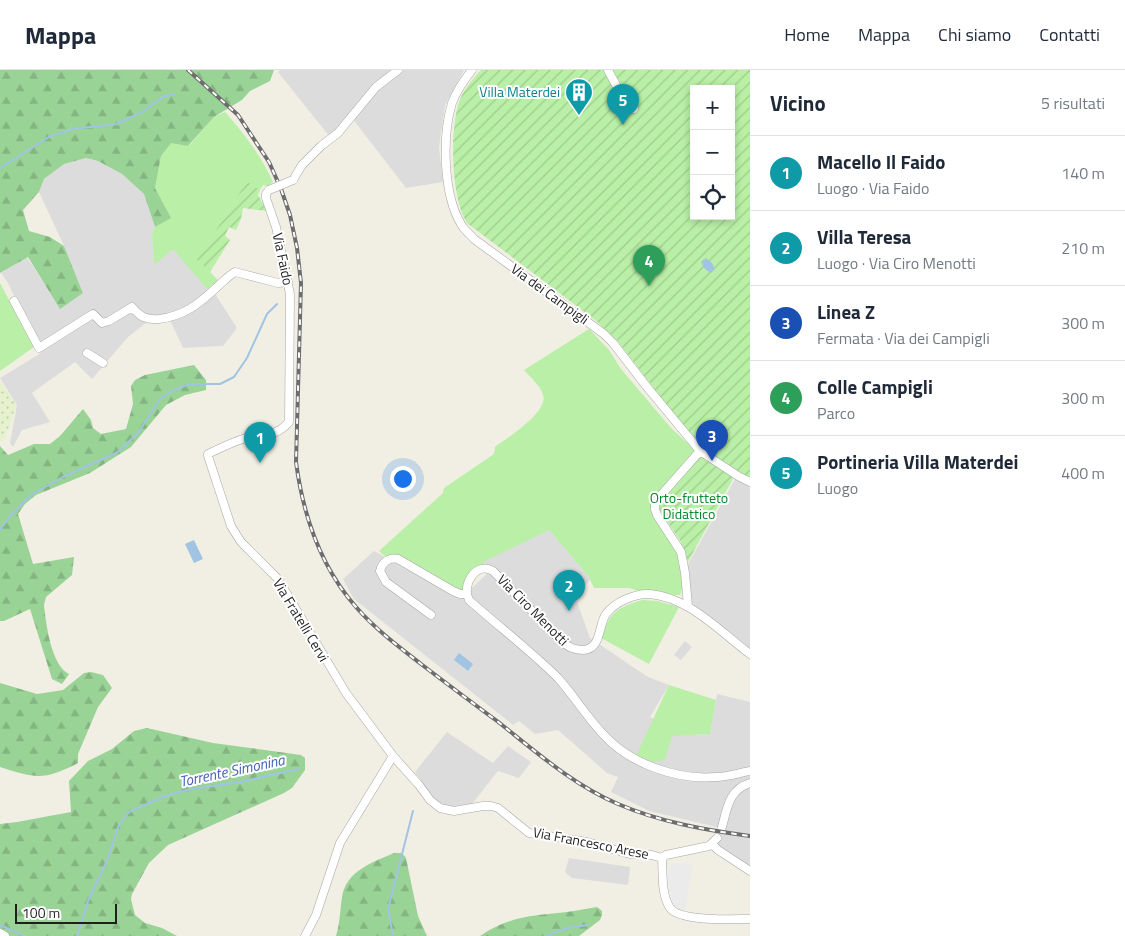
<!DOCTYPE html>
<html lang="it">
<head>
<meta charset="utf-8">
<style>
	body { margin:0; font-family:"Titillium Web",sans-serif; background:#f2f2f3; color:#1f2937 }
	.controls { position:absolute; right:15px; top:15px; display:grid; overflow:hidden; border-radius:0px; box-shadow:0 2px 8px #0003 }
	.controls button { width:45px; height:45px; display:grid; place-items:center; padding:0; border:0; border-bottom:1px solid #e0e1e3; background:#fff; color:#1f2937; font:25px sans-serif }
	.scale { position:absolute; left:15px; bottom:12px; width:102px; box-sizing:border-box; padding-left:5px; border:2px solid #1f1f1f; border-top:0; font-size:14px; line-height:18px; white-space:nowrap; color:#1f1f1f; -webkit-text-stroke:4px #fff; paint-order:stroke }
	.you { position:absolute; left:402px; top:408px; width:18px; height:18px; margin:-12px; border:4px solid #fff; border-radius:50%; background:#1a73e8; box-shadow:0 0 0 8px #1a73e833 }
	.badge { display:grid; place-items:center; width:32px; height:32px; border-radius:50%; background:#ea580c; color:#fff; font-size:16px; font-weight:700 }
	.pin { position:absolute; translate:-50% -41px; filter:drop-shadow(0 1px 2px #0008) }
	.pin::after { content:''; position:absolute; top:26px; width:18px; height:15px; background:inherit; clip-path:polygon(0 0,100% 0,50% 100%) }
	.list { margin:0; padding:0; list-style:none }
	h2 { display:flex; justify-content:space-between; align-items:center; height:65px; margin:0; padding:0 20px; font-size:21px }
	h2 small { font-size:16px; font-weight:400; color:#747a83 }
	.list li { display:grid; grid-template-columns:32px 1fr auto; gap:15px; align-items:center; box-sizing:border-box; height:75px; padding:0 20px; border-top:1px solid #e0e1e3 }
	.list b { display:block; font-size:19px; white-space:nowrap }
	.list p { margin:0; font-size:16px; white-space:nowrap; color:#747a83 }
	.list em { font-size:16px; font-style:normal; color:#747a83 }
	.icon { flex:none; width:28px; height:28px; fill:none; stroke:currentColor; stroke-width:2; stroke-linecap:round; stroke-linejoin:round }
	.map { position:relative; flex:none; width:750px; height:866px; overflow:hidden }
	header { display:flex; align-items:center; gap:30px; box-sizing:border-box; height:70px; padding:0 25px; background:#fff; border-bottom:1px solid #e0e1e3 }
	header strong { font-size:24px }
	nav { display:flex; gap:28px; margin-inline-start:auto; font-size:18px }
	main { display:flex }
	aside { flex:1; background:#fff }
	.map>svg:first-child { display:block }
	.residential { fill:#dddcdc }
	.farmland { fill:url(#farmland-dots) }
	.grass { fill:#b9efa6 }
	.forest { fill:url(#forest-firs) }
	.garden { fill:url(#garden-furrows); fill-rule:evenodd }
	.parking { fill:#ebebeb }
	.water { fill:#a1c4e2 }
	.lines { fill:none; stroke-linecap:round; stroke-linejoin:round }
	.stream { stroke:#a1c4e2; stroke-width:2 }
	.minor-casing { stroke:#a6a6a6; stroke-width:9 }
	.minor { stroke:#fff; stroke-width:8 }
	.rail-casing { stroke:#6d6d6d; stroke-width:4 }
	.rail { stroke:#fff; stroke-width:2; stroke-dasharray:5.5; stroke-linecap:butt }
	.minor-bridge-casing { stroke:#a6a6a6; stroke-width:9; stroke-linecap:butt }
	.minor-bridge { stroke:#fff; stroke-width:8 }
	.labels { text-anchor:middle; stroke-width:4; stroke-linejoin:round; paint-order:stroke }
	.culture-label { font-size:14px; fill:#0d838f; stroke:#fff; text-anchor:end }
	.street-label { font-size:14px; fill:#1f1f1f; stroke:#fff }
	.park-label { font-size:14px; fill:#03882d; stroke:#fff }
	.water-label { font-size:15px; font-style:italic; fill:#4362b7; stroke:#fff }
</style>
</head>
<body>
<header>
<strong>Mappa</strong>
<nav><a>Home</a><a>Mappa</a><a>Chi siamo</a><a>Contatti</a></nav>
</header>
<main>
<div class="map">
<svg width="750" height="866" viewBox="0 0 750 866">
	<defs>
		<pattern id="farmland-dots" width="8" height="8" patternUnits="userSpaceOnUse" patternTransform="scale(1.25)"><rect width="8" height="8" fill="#e6f1ce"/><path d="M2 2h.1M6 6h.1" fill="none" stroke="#c5ceb0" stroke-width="1.8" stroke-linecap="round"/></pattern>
		<pattern id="forest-firs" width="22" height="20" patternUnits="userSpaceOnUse" patternTransform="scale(1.25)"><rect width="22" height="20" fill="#9ad396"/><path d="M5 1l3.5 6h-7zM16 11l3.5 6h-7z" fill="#84b581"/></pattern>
		<pattern id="garden-furrows" width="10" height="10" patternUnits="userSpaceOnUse" patternTransform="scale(1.25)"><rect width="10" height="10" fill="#b9efa6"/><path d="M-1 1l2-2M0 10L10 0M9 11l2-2" fill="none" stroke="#9fcc8e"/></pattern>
	</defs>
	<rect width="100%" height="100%" fill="#f1efe4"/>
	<path class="residential" d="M280,0h184l-19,35 -6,42 4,35 -37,6 -54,-70 -22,19 -52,-65z
		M86,88l12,3 24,13 22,20 11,33 -3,6 2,31 22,-18 34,40 27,42 -14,18 -40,2 -13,-28 -23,2 -19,15 -36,42 -17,-17 -43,31 18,29 -28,8 -9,17 -3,-4 7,-38 -17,-27 41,-25 -33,-70 -7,-10 26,-16 33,51 23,-15 -19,-47 -25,-54 5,-13 20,-15z
		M735,409l15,6v175l-62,-54v-42z
		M549,460l42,49 -16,17 15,42 58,39 21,8 -19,32 43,18 17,-1 7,-40 33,8v165l-34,-20 3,-11 6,-7 -76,-18 -38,-19 7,-15 -11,-4 -49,-43 -23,4 -16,-13 -6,4 -159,-126 -11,-20 31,-28 86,48 30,-28 -9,-10z
		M685,571l7,6 -11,13 -7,-5z
		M447,662l46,31 15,-17 23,16 -12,16 -21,-7 -26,33 -23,3 -15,-7 -19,-28z
		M569,788l61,9 -2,18 -56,-7 -7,-6z"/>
	<path class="farmland" d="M0,311l17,24 -13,35 -4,2z"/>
	<path class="grass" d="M225,42c19,21 36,44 48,70l-5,4 -5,-1 -3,5 -13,-9 -49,79 20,20 -11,9 -34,-40 -19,16 -2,-32 3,-6 15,-9 -15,-30 6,-32 10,-14 18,4 25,-29z
		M0,213l34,64 -34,24z
		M589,259l20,21 12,19 50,59 25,23 -44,52c13,24 40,64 28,92l-31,-1 -20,-6h-35l-5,-11 -40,-47 -66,32 3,6 -7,2 -13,24 -68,-35 -11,-1 -8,-7 64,-58 1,-5 50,-34 1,-7c12,-9 54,-35 48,-52 -2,-9 -13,-18 -19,-25z
		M642,530l15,1 22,6 -30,57 -48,-26c9,-27 16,-30 41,-38z
		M669,615l47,15 -6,34 -38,2 -7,24 -12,2 -17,-6z"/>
	<path class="forest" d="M0,0h274l-4,11 -20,10 -8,9 -28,17 -26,29 -17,-3 -10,13 -6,32 16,30 -16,9 -11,-33 -22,-20 -24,-13 -12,-3 -22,6 -20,15 -5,13 -16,18 6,21 21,6 14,9 19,47 -23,16 -32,-52 -28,16z
		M194,295l12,15v10l-21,5 -19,10 -35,42 -41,26 -54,22 -11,9 -7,10 15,50 41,-7 -2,18 -26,22 -2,8c2,19 7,60 25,69l-7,10 -10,-5 -22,-70 -26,12h-4v-175l8,9 26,-11h16l10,-8 23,-27 8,11 2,8 8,6 25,-5 7,-25 -2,-18 4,-6 10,-5z
		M91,602l12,3 9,13 -14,19 -20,47v9c-34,18 -43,15 -78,4v-84l37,11 26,-4 21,-17z
		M147,658l66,15 88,12 4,3v12l-13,18 -8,5 -116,52 -19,18 -17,31 -1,5 4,16 10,8 17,5 15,8h-177v-112l17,-2 54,-10 -2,-31 19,-20 24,-12 22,-18z
		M394,783h8l4,5 12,58 9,20h-91c4,-13 4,-26 6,-39 4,-26 31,-35 52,-44z
		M597,837l5,4v4l-2,5 -21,16h-99c32,-22 57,-20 94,-25 7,-1 15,-3 23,-4z"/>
	<path class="garden" d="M481,0h269v409l-50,-31 -84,-109 -21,-19 -128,-97c-16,-25 -17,-88 -9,-118 4,-14 14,-25 23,-35zM694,19h37v127h-37z
		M247,111l13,9 -2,5 9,16 -24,-3 -2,11 -5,11 -7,-3 -4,9 5,4 -20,32 -13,-12z
		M699,383l35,24 -46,85 -7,-20 -22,-33 -1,-8z"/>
	<path class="parking" d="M687,792l4,2 1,4 -7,43 -7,-2 -6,-7 -5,-29 4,-8 5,-2z"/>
	<path class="water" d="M706,188l6,5 3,6 -4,4 -6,-4 -4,-7z
		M194,470l9,19 -9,4 -9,-19z
		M459,583l14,11 -5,7 -14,-11z"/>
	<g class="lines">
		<path class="stream" d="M0,98l49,-31 23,-8 45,-5 25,-12 21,-15 11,-3
			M0,460l11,-15 20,-20 32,-18 55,-25 20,-19 22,-34 12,-8 17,-7h31l14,-7 13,-19 20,-44 10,-10
			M0,855l24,11
			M77,866l11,-35 18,-38 13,-38 10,-13 36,-16 22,-6 53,-8 58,-13
			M393,866l-5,-27 25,-98
			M547,866c13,-8 26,-9 41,-11"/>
		<g class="minor-casing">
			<path id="minor" d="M472,0c-8,10 -15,20 -20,33 -10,33 -9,91 9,121 3,6 9,10 13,15l130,95 9,9 34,44 53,64 38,25 12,6
				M608,0c5,11 15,21 9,33l8,5 9,1
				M293,110l9,-15 19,-19 17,-13 38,-46 22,-17
				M269,120l-3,4v4l10,29 14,67 -1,128c-14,16 -24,10 -40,15 -14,4 -27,10 -41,17v2l23,70 10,16 37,37 68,114 47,63
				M14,231l25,47 54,-34 9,9 7,-2 23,-14c8,10 14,13 27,12 25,-3 40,-15 58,-32 6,-5 11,-11 18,-15l43,11 10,-1
				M87,283l16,10
				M688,536l-3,-33 -4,-21 -24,-37 -2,-6v-7l45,-51
				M431,545l-45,-33 -6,-11c2,-9 9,-14 18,-12l55,32 7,3h6
				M750,584c-31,-23 -60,-56 -100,-60 -15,-1 -35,8 -44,20 -8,11 -4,35 -23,36 -9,0 -14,-3 -21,-8l-69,-71c-17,-10 -32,14 -24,29 29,26 62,51 89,78 16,18 28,38 45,56 27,30 73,46 113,43 11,0 23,-4 34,-6
				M722,757c5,-18 7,-38 28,-44
				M712,774l6,6 32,21
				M662,788c1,16 -1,36 8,50 10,14 63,11 80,11
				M0,863l5,3
				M305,866l11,-21 24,-72 53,-87 26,29 11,15 10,8 14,3 29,-5h8l7,2 31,25 58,9 43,12 22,1 10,3 4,-3 43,-9 8,-8"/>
		</g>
		<use href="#minor" class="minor"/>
		<g class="rail-casing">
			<path id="rail" d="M188,0l50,45 31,47 12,27 9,26 7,33 4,35 -5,179c7,53 24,104 60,145 19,22 43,40 65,57 25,19 50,38 76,57 38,30 76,64 121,83 42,18 87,26 132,32"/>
		</g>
		<use href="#rail" class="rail"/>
		<g class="minor-bridge-casing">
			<path id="minor-bridge" d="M269,120l24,-10"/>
		</g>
		<use href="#minor-bridge" class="minor-bridge"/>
	</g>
	<defs>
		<g id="building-pin" transform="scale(1.4375)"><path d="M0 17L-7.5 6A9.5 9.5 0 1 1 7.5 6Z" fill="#0f9aa8" stroke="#fff"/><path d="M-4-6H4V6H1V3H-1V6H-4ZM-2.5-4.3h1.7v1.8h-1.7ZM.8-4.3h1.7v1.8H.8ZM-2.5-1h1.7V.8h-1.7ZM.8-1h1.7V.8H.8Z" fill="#fff"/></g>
	</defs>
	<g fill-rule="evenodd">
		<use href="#building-pin" x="579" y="22"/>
	</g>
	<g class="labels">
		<g class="culture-label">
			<text x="560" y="27">Villa Materdei</text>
		</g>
		<g class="street-label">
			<text transform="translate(283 189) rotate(78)" y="5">Via Faido</text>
			<text transform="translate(550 224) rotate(36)" y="5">Via dei Campigli</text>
			<text transform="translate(533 540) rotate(45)" y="5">Via Ciro Menotti</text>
			<text transform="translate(301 550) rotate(59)" y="5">Via Fratelli Cervi</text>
			<text transform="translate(591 773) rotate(11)" y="5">Via Francesco Arese</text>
		</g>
		<g class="park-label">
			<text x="689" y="433">Orto-frutteto<tspan x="689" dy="16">Didattico</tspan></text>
		</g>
		<g class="water-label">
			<text transform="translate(232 701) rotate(-12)" y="5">Torrente Simonina</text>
		</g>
	</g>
</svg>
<div class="controls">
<button>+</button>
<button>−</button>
<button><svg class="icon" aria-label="locate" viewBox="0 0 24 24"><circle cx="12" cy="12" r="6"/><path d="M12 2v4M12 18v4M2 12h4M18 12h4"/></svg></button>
</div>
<div class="scale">100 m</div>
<div class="you"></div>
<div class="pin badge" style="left:260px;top:393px;background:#0f9aa8">1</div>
<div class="pin badge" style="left:569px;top:541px;background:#0f9aa8">2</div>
<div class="pin badge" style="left:712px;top:391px;background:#1a4fb4">3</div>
<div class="pin badge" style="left:649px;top:216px;background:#2e9e5b">4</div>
<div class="pin badge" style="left:623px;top:55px;background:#0f9aa8">5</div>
</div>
<aside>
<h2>Vicino<small>5 risultati</small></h2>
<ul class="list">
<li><span class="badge" style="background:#0f9aa8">1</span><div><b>Macello Il Faido</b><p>Luogo · Via Faido</p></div><em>140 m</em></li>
<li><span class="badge" style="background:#0f9aa8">2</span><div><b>Villa Teresa</b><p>Luogo · Via Ciro Menotti</p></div><em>210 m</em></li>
<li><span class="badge" style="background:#1a4fb4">3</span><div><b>Linea Z</b><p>Fermata · Via dei Campigli</p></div><em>300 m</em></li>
<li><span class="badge" style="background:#2e9e5b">4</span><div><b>Colle Campigli</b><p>Parco</p></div><em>300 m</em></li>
<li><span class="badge" style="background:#0f9aa8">5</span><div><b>Portineria Villa Materdei</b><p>Luogo</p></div><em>400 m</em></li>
</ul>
</aside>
</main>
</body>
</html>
